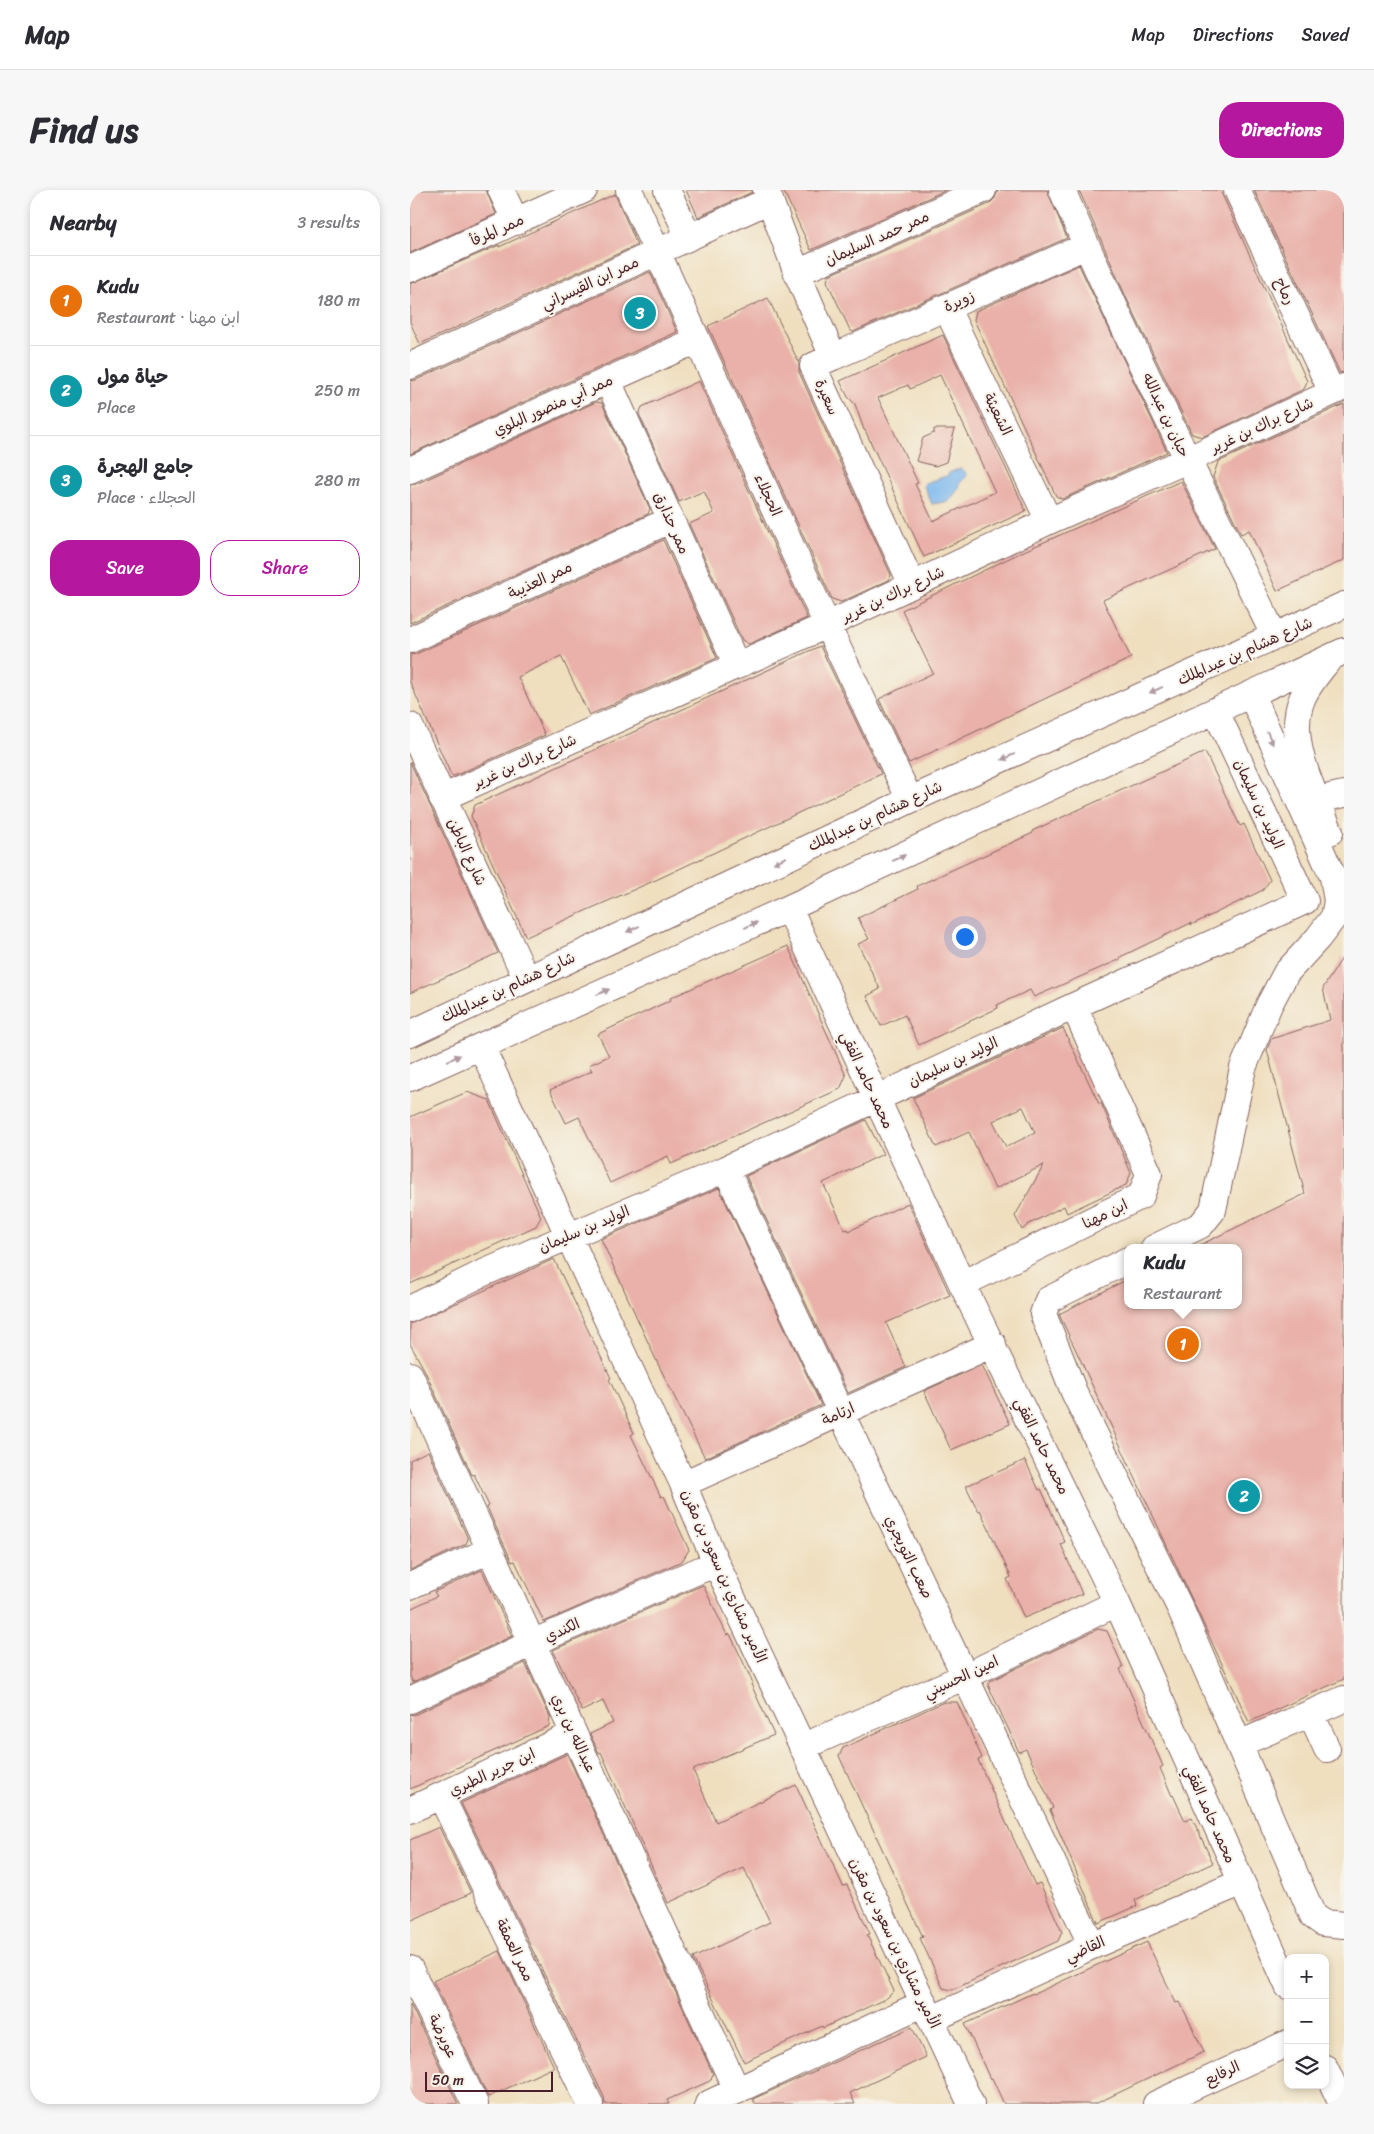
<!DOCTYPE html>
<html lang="en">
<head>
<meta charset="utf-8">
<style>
	body { margin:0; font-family:Sriracha,"Playpen Sans Arabic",sans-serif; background:#f7f7f7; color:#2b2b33 }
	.controls { position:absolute; right:15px; bottom:15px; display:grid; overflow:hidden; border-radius:10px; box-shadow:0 2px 8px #0003 }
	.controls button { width:45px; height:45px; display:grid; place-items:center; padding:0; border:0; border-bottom:1px solid #e1e1e2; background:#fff; color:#2b2b33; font:25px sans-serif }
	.scale { position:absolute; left:15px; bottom:12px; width:128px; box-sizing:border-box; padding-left:5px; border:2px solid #4a1f2b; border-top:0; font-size:14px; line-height:18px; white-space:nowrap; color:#4a1f2b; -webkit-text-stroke:4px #f7f3e8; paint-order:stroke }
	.you { position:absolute; left:554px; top:746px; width:18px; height:18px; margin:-12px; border:4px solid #fff; border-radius:50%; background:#1a73e8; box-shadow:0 0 0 8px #1a73e833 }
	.badge { display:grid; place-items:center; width:32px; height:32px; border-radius:50%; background:#b5179e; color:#fff; font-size:16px; font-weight:700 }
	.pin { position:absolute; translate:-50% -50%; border:2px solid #fff; box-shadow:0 1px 5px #0006 }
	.popup { position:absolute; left:714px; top:1054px; width:118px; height:65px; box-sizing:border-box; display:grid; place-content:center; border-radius:10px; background:#fff; filter:drop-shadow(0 1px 4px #0005); font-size:16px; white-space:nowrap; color:#7c7c81 }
	.popup b { font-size:19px; color:#2b2b33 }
	.popup::after { content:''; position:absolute; left:50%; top:100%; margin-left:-10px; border:10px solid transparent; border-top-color:#fff }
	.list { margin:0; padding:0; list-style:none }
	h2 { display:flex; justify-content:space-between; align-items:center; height:65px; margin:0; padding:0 20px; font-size:21px }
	h2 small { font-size:16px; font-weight:400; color:#7c7c81 }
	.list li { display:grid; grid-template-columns:32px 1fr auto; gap:15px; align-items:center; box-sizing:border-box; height:90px; padding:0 20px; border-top:1px solid #e1e1e2 }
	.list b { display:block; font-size:19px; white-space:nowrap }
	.list p { margin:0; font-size:16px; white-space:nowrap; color:#7c7c81 }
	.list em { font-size:16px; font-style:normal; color:#7c7c81 }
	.actions { display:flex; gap:10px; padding:15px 20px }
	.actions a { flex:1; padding:11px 0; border:1px solid #b5179e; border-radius:20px; text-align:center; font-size:18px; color:#b5179e }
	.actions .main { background:#b5179e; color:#fff }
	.icon { flex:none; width:28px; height:28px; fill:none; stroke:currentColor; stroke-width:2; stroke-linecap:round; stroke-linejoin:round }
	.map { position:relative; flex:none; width:934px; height:1914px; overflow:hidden; border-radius:20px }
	header { display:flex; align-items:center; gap:30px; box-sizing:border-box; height:70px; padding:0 25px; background:#fff; border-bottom:1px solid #e1e1e2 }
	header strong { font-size:24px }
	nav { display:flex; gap:28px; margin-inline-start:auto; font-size:18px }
	.intro { display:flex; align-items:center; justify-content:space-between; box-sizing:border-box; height:120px; padding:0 30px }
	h1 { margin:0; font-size:35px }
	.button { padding:12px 22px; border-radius:20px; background:#b5179e; color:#fff; font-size:18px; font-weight:700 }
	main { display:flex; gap:30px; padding:0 30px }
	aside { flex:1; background:#fff; border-radius:20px; box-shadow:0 2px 8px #0003 }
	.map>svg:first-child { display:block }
	.water { fill:#7cb8ee; stroke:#636c8c }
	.building { fill:#e9b1a9; fill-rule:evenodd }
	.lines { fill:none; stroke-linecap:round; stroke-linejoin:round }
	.minor-casing { stroke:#84625f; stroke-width:28 }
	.minor { stroke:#fff; stroke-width:26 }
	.oneway { fill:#ae9aa0 }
	.labels { text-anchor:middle; stroke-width:4; stroke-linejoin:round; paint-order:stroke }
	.street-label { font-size:15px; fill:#4a1f2b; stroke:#f7f3e8 }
</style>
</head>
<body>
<header>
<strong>Map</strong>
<nav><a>Map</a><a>Directions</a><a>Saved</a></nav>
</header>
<div class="intro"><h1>Find us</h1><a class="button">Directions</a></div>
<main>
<aside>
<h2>Nearby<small>3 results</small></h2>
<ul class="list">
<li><span class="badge" style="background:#e8710a">1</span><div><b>Kudu</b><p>Restaurant · ابن مهنا</p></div><em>180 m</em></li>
<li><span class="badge" style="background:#0f9aa8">2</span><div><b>حياة مول</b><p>Place</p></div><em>250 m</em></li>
<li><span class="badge" style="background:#0f9aa8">3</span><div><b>جامع الهجرة</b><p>Place · الحجلاء</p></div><em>280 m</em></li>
</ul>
<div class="actions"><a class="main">Save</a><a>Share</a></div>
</aside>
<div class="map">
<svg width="934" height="1914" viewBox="0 0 934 1914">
	<rect width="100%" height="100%" fill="#f7f3e8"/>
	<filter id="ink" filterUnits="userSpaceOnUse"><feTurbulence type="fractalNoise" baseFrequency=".02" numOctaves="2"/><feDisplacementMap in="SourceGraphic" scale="10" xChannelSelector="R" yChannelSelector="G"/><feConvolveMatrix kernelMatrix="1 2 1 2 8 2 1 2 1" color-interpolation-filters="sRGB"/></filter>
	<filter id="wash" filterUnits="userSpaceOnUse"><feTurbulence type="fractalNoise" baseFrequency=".0096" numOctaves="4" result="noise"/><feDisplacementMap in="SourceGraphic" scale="20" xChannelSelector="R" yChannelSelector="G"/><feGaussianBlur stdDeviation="1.12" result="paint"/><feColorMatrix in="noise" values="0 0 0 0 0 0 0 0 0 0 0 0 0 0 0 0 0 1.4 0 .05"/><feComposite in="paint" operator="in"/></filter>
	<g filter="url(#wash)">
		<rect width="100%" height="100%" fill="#efdfbf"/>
		<path class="water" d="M551,278l5,5v3l-7,8 1,3 -11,14 -17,3 -8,-18 1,-3 22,-7 2,-3z"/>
		<g id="blocks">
			<path class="building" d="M0,0h76l10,24 -86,39z
				M276,0h65l1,2 -54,25z
				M373,0h163l-135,60z
				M588,0h49l20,48 -214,94 -3,-2 -23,-49 2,-6 160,-71 6,-6z
				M669,0h141l87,191 -3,8 -102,48 -10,-3 -66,-137z
				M844,0h90v182l-4,1z
				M205,4l22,51 -217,99 -10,-22v-38l89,-39v2z
				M669,75l88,187 -105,47 -6,-3 -82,-176 2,-9z
				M240,82l27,60 -267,122v-73l6,-1z
				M358,108l31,65v9l92,203 -2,5 -48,22 -9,-3 -124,-273z
				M533,145l83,176 -102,46 -59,-127h-1l-9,-26 -7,-7 -8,-16zM530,185l55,117 -62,29 -18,-37 3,-1 -40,-85 30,-13 2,4z
				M289,191l108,237 -58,26 -7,-4 -53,-116 25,-11 -10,-22 -25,11 -40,-88 3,-7z
				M186,212l6,1 48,106 -2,5 -238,109v-138l6,-1z
				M934,214v156l-67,31 -28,-61 -8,4 -28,-57 5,-15z
				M524,239h21l-9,33 -11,4 -19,-5 7,-23 11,-5z
				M771,291l34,68 -112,51 28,58 -222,105 -30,-64 54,-26 -31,-63 122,-59z
				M253,350l54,118 -128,57 -28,-59 -43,21 27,58 -91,41 -3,-1 -41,-93v-27l6,-1z
				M410,456l61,128 -223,105 -132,58 -55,-121 4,-11z
				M795,562l35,74 4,-2 26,56 -7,10 -72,35v-2l-71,34 1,2 -87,38 -4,-7 -33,15 1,3 -79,37 -14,-30 -24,11 -14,-30 13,-7 -22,-45 11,-5 -11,-21 60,-29 -1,-3 116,-53 -1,-2z
				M0,572l88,191 -88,40z
				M378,756l58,130 -6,13 -169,75 -3,-8 -58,27 -31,-66 -13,6 -16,-33 42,-19 -3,-6 20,-9 -11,-22 73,-34 -1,-2z
				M934,765v724l-95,43 -190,-408 69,-35v26h110v-57h-44l111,-54 -38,-144 4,-11 59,-19 -7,-32z
				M653,838l36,76 2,-1 30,70 -5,12 -59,28 -3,-7 -35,18 -7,6 -7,-14 29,-51 -49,24 -26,-57 -33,15 -23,-49zM613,917l12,26 -29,14 -13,-26z
				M57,902l22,8 52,117 -5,9 -126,58v-167z
				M456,930l17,34 -60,29 22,47 3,-1 1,2 59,-28 42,92 -64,28 20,44 -58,26 -102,-217z
				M309,998l102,217 -116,53 -48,-96 -56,-123z
				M144,1069l57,119 -2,1 25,54 -3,2 30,62 3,-1 25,54 -7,11 -138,61 -29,-61 -3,1 -25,-55 2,-1 -15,-32 -2,1 -48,-106 -14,-25v-20z
				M572,1175l28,59 -59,26 -27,-59z
				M18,1261l40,88 -2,5 -56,26v-110z
				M615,1270l14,30 2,-1 24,53 -4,2 21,50 -58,24 -17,-39 4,-2 -31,-67 -2,1 -12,-25z
				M72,1380l30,66 -99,46 -3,-5v-68l27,-13 -3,-4z
				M293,1395l24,50 3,-1 23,49 -2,1 23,51 -81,35 23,52 80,-37 47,101 4,-1 23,49 -3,1 27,56 -7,7 -64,30 -1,-2 -78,36 -51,-104 77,-36 -26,-54 -76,35 -67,-151 -2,1 -9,-19 23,-11 -10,-22 -21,10 -29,-61z
				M688,1439l9,2 16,36 -3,2 43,97 -3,2 12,28 1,-1 12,26 7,-3 21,45 -78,37 2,6 -39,17 -48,-113 3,-2 -27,-59 -7,3 -31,-67 2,-4z
				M115,1473l25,54 -1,9 -139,63v-74l6,-1z
				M534,1512h13l25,56 -4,2 25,56 32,69 5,-2 22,49 -4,9 -106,49 -9,-2 -23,-50 3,-1 -84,-181 4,-8z
				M157,1564l146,320 -3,7 -43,19 2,4h-64l-1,-7 -143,-294z
				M29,1637l32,66 -61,28v-81z
				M737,1752l29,61 4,-1 24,50 -109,52h-91l-12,-26 -2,1 -25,-55 68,-31 1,1z
				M90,1761l54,116 -66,30 -55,-116z
				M0,1814l48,100h-48z
				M502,1837l14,30 -76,36 5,11h-100l-2,-5z"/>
		</g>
	</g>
	<g filter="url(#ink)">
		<use href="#blocks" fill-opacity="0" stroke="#84625f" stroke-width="1"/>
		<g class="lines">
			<g class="minor-casing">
				<path id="minor" d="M91,0l15,32
					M219,0l198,435 83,175
					M257,0l22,47
					M356,0l31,83 36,84 -20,9 99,219
					M652,0c66,152 140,299 213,447
					M827,0l95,202
					M0,79l174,-79
					M387,83l186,-83
					M536,117l103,214
					M423,167l253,-111
					M0,176l360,-166
					M198,191l129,285
					M0,280l287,-130
					M0,450l260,-120
					M0,536l116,252
					M32,608l385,-173 222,-104 138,-61 157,-73
					M907,610l27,-6
					M920,642c-15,-38 -45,-92 -28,-133 6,-15 18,-28 28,-41
					M379,718l173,376 155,319 171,383
					M0,844l500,-234 434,-195
					M71,856l202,438 33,79 255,541
					M0,888l379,-170 555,-257
					M316,979l366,777
					M744,1058l47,-23 12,-15 30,-142 26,-63 17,-32 32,-35 16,-21 3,-16 -4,-24 -82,-183
					M718,1070l-80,40 -5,14 31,78 107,218 132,306 10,7 21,2
					M552,1094l179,-88 8,-22 -75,-168
					M0,1119l71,-35 245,-105 348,-163 231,-105 -89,-189
					M0,1185l327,716
					M273,1294l310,-140
					M0,1396l80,-36
					M0,1510l122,-57 184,-80
					M901,1524l16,35
					M829,1554l105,-45
					M392,1557l164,-71 151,-73
					M31,1606l149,308
					M0,1620l164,-76
					M0,1779l65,135
					M522,1829l160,-73 148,-63
					M915,1878l17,36
					M298,1914l216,-101
					M746,1914l132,-61"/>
			</g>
			<use href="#minor" class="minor"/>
		</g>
		<defs><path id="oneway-solid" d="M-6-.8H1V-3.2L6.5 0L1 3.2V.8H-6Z" transform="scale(1.25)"/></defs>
		<g class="oneway">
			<use href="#oneway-solid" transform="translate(746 500) rotate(156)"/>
			<use href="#oneway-solid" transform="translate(860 548) rotate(66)"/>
			<use href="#oneway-solid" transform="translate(598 567) rotate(156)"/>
			<use href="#oneway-solid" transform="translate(489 668) rotate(-25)"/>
			<use href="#oneway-solid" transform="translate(370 670) rotate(155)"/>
			<use href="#oneway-solid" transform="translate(341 735) rotate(-24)"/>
			<use href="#oneway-solid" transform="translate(223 739) rotate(155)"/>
			<use href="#oneway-solid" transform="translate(193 802) rotate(-24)"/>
			<use href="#oneway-solid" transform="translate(44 868) rotate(-24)"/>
		</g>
	</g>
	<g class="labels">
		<g class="street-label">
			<text transform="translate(87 40) rotate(-24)" y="5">ممر المرفأ</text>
			<text transform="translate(467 48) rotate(-24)" y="5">ممر حمد السليمان</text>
			<text transform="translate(180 93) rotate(-25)" y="5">ممر ابن القيسراني</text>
			<text transform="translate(875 101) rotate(65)" y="5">رماح</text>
			<text transform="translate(549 111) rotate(-24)" y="5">زويرة</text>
			<text transform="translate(417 207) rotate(66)" y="5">سعيرة</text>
			<text transform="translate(143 215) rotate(-24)" y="5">ممر أبي منصور البلوي</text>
			<text transform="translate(588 224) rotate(64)" y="5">الشعيثة</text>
			<text transform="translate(756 225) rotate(65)" y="5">حبان بن عبدالله</text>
			<text transform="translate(852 235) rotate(-25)" y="5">شارع براك بن غرير</text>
			<text transform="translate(358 305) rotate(65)" y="5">الحجلاء</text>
			<text transform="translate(262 333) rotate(66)" y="5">ممر حذارق</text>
			<text transform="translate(130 390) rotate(-25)" y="5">ممر العذيبة</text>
			<text transform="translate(483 404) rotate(-25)" y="5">شارع براك بن غرير</text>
			<text transform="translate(835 461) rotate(-24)" y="5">شارع هشام بن عبدالملك</text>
			<text transform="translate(115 571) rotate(-24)" y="5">شارع براك بن غرير</text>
			<text transform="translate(849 614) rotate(65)" y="5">الوليد بن سليمان</text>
			<text transform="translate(465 626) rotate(-25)" y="5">شارع هشام بن عبدالملك</text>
			<text transform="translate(57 662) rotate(65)" y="5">شارع الباطن</text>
			<text transform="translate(98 797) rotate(-25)" y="5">شارع هشام بن عبدالملك</text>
			<text transform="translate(543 872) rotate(-25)" y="5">الوليد بن سليمان</text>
			<text transform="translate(457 890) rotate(65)" y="5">محمد حامد الفقي</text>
			<text transform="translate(695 1024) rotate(-26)" y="5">ابن مهنا</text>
			<text transform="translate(174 1039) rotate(-23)" y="5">الوليد بن سليمان</text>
			<text transform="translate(428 1224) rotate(-24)" y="5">ارتامة</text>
			<text transform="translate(632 1256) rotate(64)" y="5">محمد حامد الفقي</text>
			<text transform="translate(499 1367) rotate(64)" y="5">صعب التويجري</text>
			<text transform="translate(314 1386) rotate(66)" y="5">الأمير مشاري بن سعود بن مقرن</text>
			<text transform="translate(152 1440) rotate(-24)" y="5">الكندي</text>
			<text transform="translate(551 1487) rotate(-25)" y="5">امين الحسيني</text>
			<text transform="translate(164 1543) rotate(65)" y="5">عبدالله بن بري</text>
			<text transform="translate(82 1582) rotate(-25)" y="5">ابن جرير الطبري</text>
			<text transform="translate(800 1624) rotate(66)" y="5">محمد حامد الفقي</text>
			<text transform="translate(485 1753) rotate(64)" y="5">الأمير مشاري بن سعود بن مقرن</text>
			<text transform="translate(675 1759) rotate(-24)" y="5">القاضي</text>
			<text transform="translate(105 1760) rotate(64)" y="5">ممر العمقة</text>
			<text transform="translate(33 1846) rotate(64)" y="5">عويرضة</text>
			<text transform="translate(812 1883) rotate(-25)" y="5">الرفايع</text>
		</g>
	</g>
</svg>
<div class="controls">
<button>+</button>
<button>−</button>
<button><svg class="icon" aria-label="layers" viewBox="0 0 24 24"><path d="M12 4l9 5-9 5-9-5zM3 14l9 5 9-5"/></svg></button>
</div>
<div class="scale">50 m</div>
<div class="you"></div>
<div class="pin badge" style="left:773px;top:1154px;background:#e8710a">1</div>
<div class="popup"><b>Kudu</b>Restaurant</div>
<div class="pin badge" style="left:834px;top:1306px;background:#0f9aa8">2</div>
<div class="pin badge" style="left:230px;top:123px;background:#0f9aa8">3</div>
</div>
</main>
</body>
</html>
